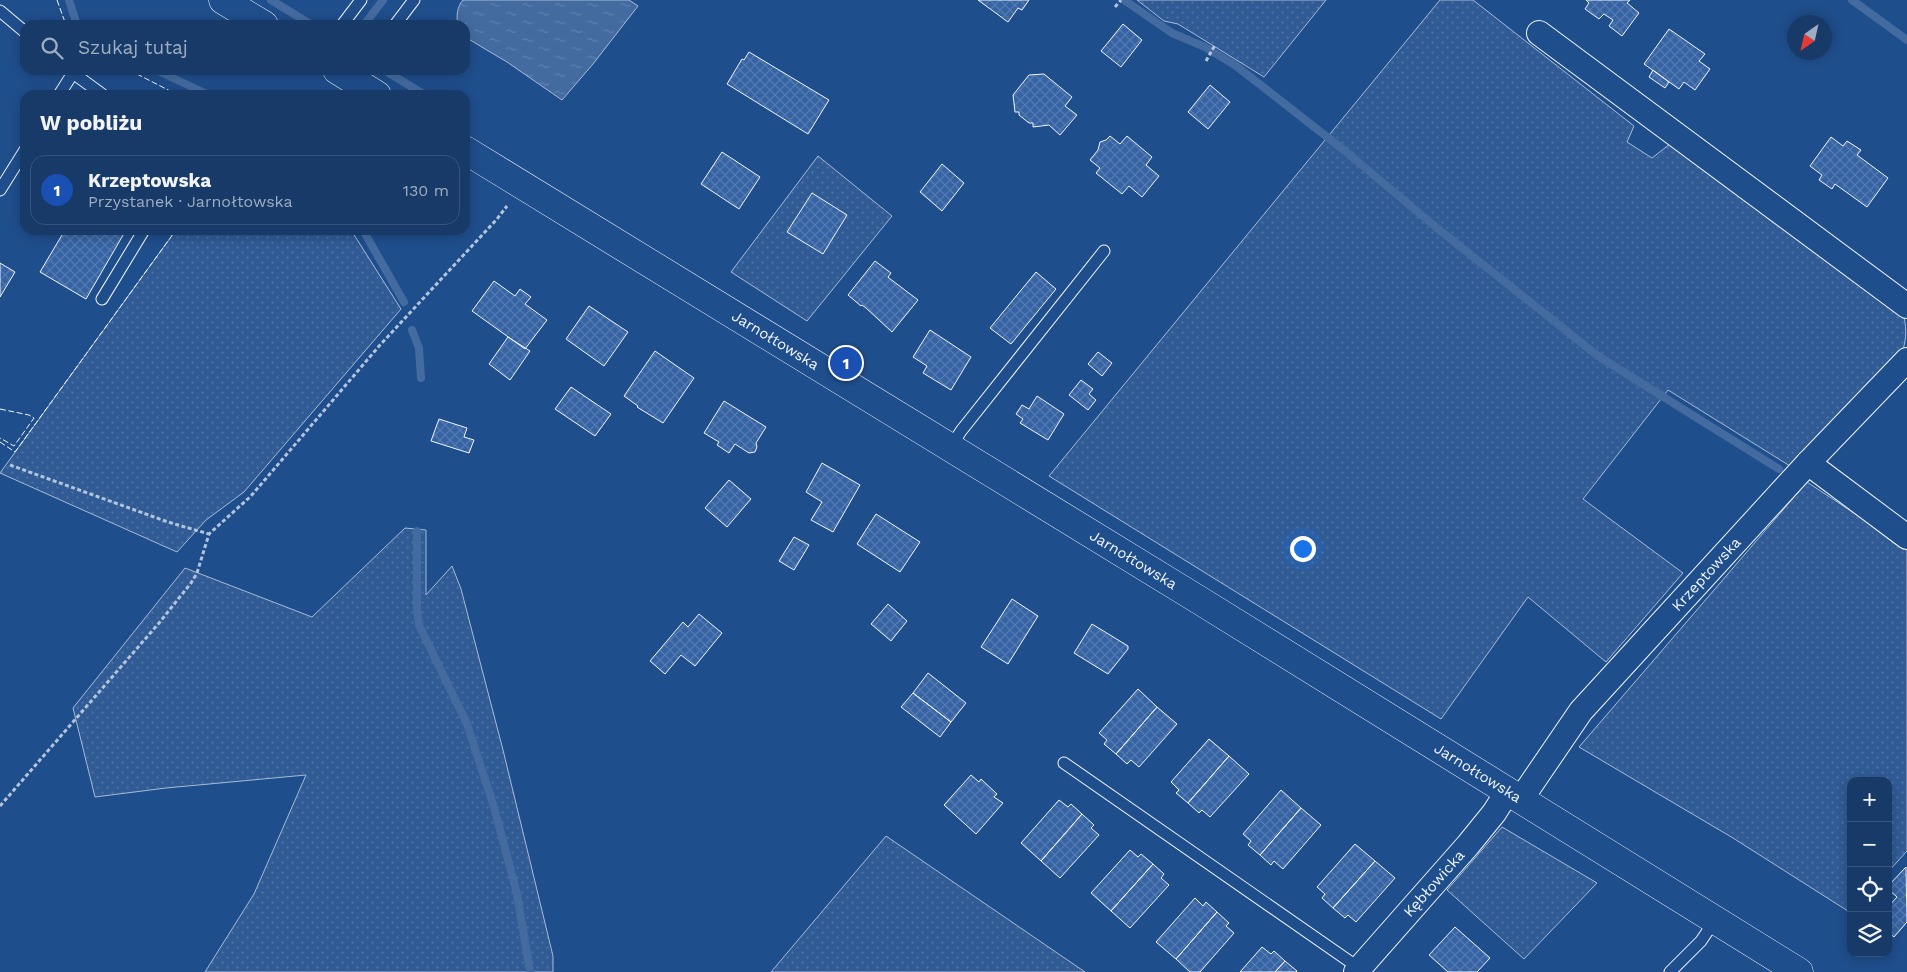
<!DOCTYPE html>
<html lang="pl">
<head>
<meta charset="utf-8">
<style>
	body { margin:0; font-family:"Work Sans",sans-serif; background:#20416f; color:#f1f3f6 }
	.controls { position:absolute; right:15px; bottom:15px; display:grid; overflow:hidden; border-radius:10px; box-shadow:0 2px 12px #0003 }
	.controls button { width:45px; height:45px; display:grid; place-items:center; padding:0; border:0; border-bottom:1px solid #36547d; background:#173a69; color:#f1f3f6; font:25px sans-serif }
	.compass { position:absolute; left:1787px; top:15px; width:45px; height:45px; border-radius:50%; background:#173a69; box-shadow:0 2px 12px #0003; rotate:214deg }
	.you { position:absolute; left:1302px; top:548px; width:18px; height:18px; margin:-12px; border:4px solid #fff; border-radius:50%; background:#1a73e8; box-shadow:0 0 0 8px #1a73e833 }
	.badge { display:grid; place-items:center; width:32px; height:32px; border-radius:50%; background:#ffb74d; color:#fff; font-size:16px; font-weight:700 }
	.pin { position:absolute; translate:-50% -50%; border:2px solid #fff; box-shadow:0 1px 5px #0006 }
	.list { margin:0; padding:0; list-style:none }
	h2 { display:flex; justify-content:space-between; align-items:center; height:65px; margin:0; padding:0 20px; font-size:21px }
	h2 small { font-size:16px; font-weight:400; color:#9eadc0 }
	.list li { display:grid; grid-template-columns:32px 1fr auto; gap:15px; align-items:center; box-sizing:border-box; height:70px; margin:0 10px 10px; padding:0 10px; border:1px solid #36547d; border-radius:15px }
	.list b { display:block; font-size:19px; white-space:nowrap }
	.list p { margin:0; font-size:16px; white-space:nowrap; color:#9eadc0 }
	.list em { font-size:16px; font-style:normal; color:#9eadc0 }
	.icon { flex:none; width:28px; height:28px; fill:none; stroke:currentColor; stroke-width:2; stroke-linecap:round; stroke-linejoin:round }
	.map { position:relative; flex:none; width:1907px; height:972px; overflow:hidden }
	.search { position:absolute; background:#173a69; box-shadow:0 2px 12px #0003; left:20px; top:20px; width:450px; height:55px; display:flex; align-items:center; gap:12px; box-sizing:border-box; padding:0 18px; border-radius:15px; color:#9eadc0; font-size:19px }
	.panel { position:absolute; background:#173a69; box-shadow:0 2px 12px #0003; left:20px; top:90px; width:450px; height:145px; border-radius:15px }
	.map>svg:first-child { display:block }
	.grass { fill:url(#grass-dots); stroke:#a8bbd7 }
	.water { fill:url(#water-ripples); stroke:#a8bbd7 }
	.lines { fill:none; stroke-linecap:round; stroke-linejoin:round }
	.stream { stroke:#446ba0; stroke-width:8 }
	.building { fill:url(#building-cross-hatch); stroke:#f2f6ff }
	.service-casing { stroke:#f2f6ff; stroke-width:13 }
	.minor-casing { stroke:#f2f6ff; stroke-width:26 }
	.tertiary-casing { stroke:#f2f6ff; stroke-width:29 }
	.path { stroke:#b3c4dc; stroke-width:3; stroke-dasharray:4 2.5; stroke-linecap:butt }
	.service { stroke:#1f4e8c; stroke-width:11 }
	.minor { stroke:#1f4e8c; stroke-width:24 }
	.tertiary { stroke:#1f4e8c; stroke-width:28 }
	.fence { stroke:#f2f6ff; stroke-width:1; stroke-dasharray:6 2.5; stroke-linecap:butt }
	.labels { text-anchor:middle; stroke-width:4; stroke-linejoin:round; paint-order:stroke }
	.street-label { font-size:15px; fill:#f2f6ff; stroke:#1f4e8c }
</style>
</head>
<body>
<div class="map">
<svg width="1907" height="972" viewBox="0 0 1907 972">
	<defs>
		<pattern id="grass-dots" width="8" height="8" patternUnits="userSpaceOnUse" patternTransform="scale(1.25)"><rect width="8" height="8" fill="#305b95"/><path d="M2 2h.1M6 6h.1" fill="none" stroke="#4e73a5" stroke-width="1.8" stroke-linecap="round"/></pattern>
		<pattern id="water-ripples" width="26" height="14" patternUnits="userSpaceOnUse" patternTransform="scale(1.25)"><rect width="26" height="14" fill="#446ba0"/><path d="M2 4q2-2 4 0t4 0M15 11q2-2 4 0t4 0" fill="none" stroke="#5f81ae"/></pattern>
		<pattern id="building-cross-hatch" width="8" height="8" patternUnits="userSpaceOnUse" patternTransform="scale(1.25)"><rect width="8" height="8" fill="#3563a3"/><path d="M0 0l8 8M0 8l8-8" fill="none" stroke="#537ab1"/></pattern>
	</defs>
	<rect width="100%" height="100%" fill="#1f4e8c"/>
	<path class="grass" d="M1137,0h189l-62,77 -86,-53 -14,-3z
		M1440,0h33l161,126 -7,16 25,16 18,-14 232,167c5,14 5,27 0,42l-112,113 -122,-76 -85,109 100,74 -77,89 -78,-65 -87,122 -392,-243z
		M818,156l74,60 -85,105 -76,-49z
		M176,230h175l50,79 -157,183 -38,28 -29,32 -177,-79z
		M1807,482l100,66v303l-19,21v-91h-37v132l-118,-75 -154,-91z
		M405,528l21,2v65l26,-29 9,23 42,161 50,206v16h-348l49,-78 52,-119 -140,13 -71,9 -22,-89 112,-140 127,49z
		M1502,827l95,56 -73,76 -77,-69z
		M886,836l199,136h-314z"/>
	<path class="water" d="M463,0h166l9,6 -45,58 -31,36 -55,-38 -42,-25v-12h-7c-2,-9 -1,-18 5,-25z"/>
	<g class="lines">
		<path class="stream" d="M69,0l8,25
			M271,0l41,25
			M1124,0l48,33 33,14 30,18 110,86 92,77 161,128 181,113
			M1852,0l55,40
			M364,25l19,-25
			M156,70l53,25
			M389,73l36,22
			M363,230l41,72
			M412,330l7,18 2,30
			M417,531v77l2,17 48,99 27,83 23,87 13,78"/>
	</g>
	<path class="building" d="M978,0h51l-7,10 -4,-2 -10,14z
		M1586,0h44l-3,3 12,10 -17,23 -13,-10 4,-6 -9,-6 -5,5 -14,-10 4,-6z
		M1123,24l19,16 -21,27 -20,-16z
		M1669,29l36,25 -6,7 11,8 -15,21 -11,-8 -5,7 -35,-25z
		M749,52l80,48 -21,34 -81,-50 15,-25 2,1z
		M1653,70l16,12 -4,6 -16,-11z
		M1044,74l28,23 -7,9 12,9 -17,20 -11,-10 -16,2v-4h-4l-10,-8v-3h-4l-2,-17 16,-20z
		M1210,85l20,17 -22,27 -20,-17z
		M1110,136l10,8 7,-8 25,21 -6,8 13,11 -17,21 -13,-11 -7,8 -26,-21 4,-5 -10,-8 8,-10 2,-8 6,-2z
		M1831,137l12,9 4,-5 14,9 -4,5 31,23 -21,29 -32,-23 -3,5 -13,-9 3,-5 -12,-9z
		M722,152l38,25 -21,32 -38,-25z
		M942,164l22,19 -22,28 -22,-19z
		M812,193l35,22 -24,39 -36,-22z
		M65,230h61l-40,69 -46,-27z
		M875,261l16,12 -3,4 1,1 29,22 -26,32 -26,-24 -4,-3 -1,1 -13,-11z
		M0,263l15,9 -15,25z
		M1036,272l20,17 -45,55 -21,-16z
		M494,281l21,15 5,-7 11,8 -6,7 22,16 -22,29 -53,-38z
		M589,306l39,26 -24,34 -38,-27z
		M930,330l41,27 -20,33 -28,-17 4,-7 -14,-9z
		M508,337l22,14 -20,29 -21,-16z
		M655,351l39,27 -31,45 -26,-16 1,-1 -14,-10z
		M1098,352l14,11 -10,13 -14,-12z
		M1081,380l12,9 -4,5 7,6 -8,10 -19,-15z
		M571,387l40,27 -16,22 -40,-27z
		M1037,396l27,18 -16,26 -28,-17 3,-4 -7,-5 6,-9 7,4z
		M724,401l42,26 -10,16 1,4 -2,5 -6,1 -14,-9 -6,9 -12,-8 2,-3 -15,-9z
		M439,419l28,9 -3,9 10,3 -5,13 -38,-12z
		M822,463l38,22 -27,47 -22,-12 11,-18 -16,-10z
		M729,480l22,19 -24,28 -22,-19z
		M876,514l44,28 -20,30 -43,-28z
		M794,537l15,8 -15,25 -15,-9z
		M1012,599l26,17 -30,48 -27,-17z
		M888,604l19,17 -16,20 -20,-17z
		M699,614l23,19 -27,33 -14,-11 -16,19 -15,-13 33,-39 5,5z
		M1092,624l36,22v3l-20,25 -34,-21z
		M928,673l38,30 -15,19 -38,-29z
		M1138,689l19,18 -41,47 -12,-10 3,-4 -8,-7z
		M913,693l38,29 -11,15 -39,-30z
		M1157,707l20,17 -38,43 -8,-7 -4,4 -11,-10z
		M1209,739l20,17 -41,47 -12,-10 3,-3 -8,-8z
		M1229,756l20,18 -39,43 -8,-7 -3,3 -11,-10z
		M971,775l8,7 2,-3 16,15 -3,3 9,6 -27,31 -32,-29z
		M1281,790l20,18 -41,47 -12,-10 3,-4 -8,-7z
		M1059,800l9,7 3,-3 11,10 -41,47 -20,-18z
		M1301,808l20,17 -38,44 -9,-8 -3,4 -11,-10z
		M1082,814l12,11 -3,3 8,7 -39,43 -19,-17z
		M1355,844l20,17 -42,47 -11,-10 3,-4 -8,-7z
		M1130,850l8,7 3,-3 12,10 -42,47 -20,-18z
		M1375,861l20,17 -39,44 -8,-7 -3,3 -12,-10z
		M1153,864l11,10 -3,4 8,7 -39,43 -19,-17z
		M1906,867l1,55 -13,15 -6,-5v-9l4,-4 -4,-4v-8l9,-10 -9,-8v-3z
		M1195,898l8,8 3,-4 11,10 -41,47 -20,-17z
		M1217,912l12,11 -3,3 8,7 -34,39h-10l-14,-13z
		M1455,927l35,31 -13,14h-29l-19,-17z
		M1262,947l9,7 3,-3 11,10 -10,11h-35z
		M1285,961l12,10 -1,1h-21z"/>
	<g class="lines">
		<g class="service-casing">
			<path id="service" d="M0,11l25,21
				M342,25l19,-25
				M395,25l19,-25
				M73,73l30,22
				M59,95l14,-22 -4,-3
				M0,190l25,-40
				M102,299l42,-69
				M950,448l11,-17 143,-180
				M1064,763l295,205
				M1670,972l31,-31 14,-21"/>
		</g>
		<g class="minor-casing">
			<g id="minor">
				<path d="M1539,33l368,273"/>
				<path d="M1808,463l99,74"/>
				<path id="s1" d="M1521,799l60,-88 227,-248 99,-103"/>
				<path id="s2" d="M1356,972l112,-127 26,-32 14,-22"/>
			</g>
		</g>
		<g class="tertiary-casing">
			<g id="tertiary">
				<path d="M223,0l41,25"/>
				<path d="M337,70l40,25"/>
				<path id="s3" d="M465,150l734,450 600,372"/>
			</g>
		</g>
		<path class="path" d="M1115,7l6,-7
			M1206,61l9,-16
			M10,465l158,57 41,12
			M0,806l159,-183 32,-40 6,-10 12,-39 42,-38 129,-151 117,-126 10,-13"/>
		<use href="#service" class="service"/>
		<use href="#minor" class="minor"/>
		<use href="#tertiary" class="tertiary"/>
		<path class="fence" d="M57,0l9,25
			M129,70l49,25
			M0,409l29,6 5,3 -20,28 -14,-8
			M0,442l15,10 161,-222"/>
	</g>
	<g class="labels">
		<g class="street-label">
			<text dy="5" stroke="none"><textPath href="#s3" startOffset="364">Jarnołtowska</textPath></text>
			<text dy="5" stroke="none"><textPath href="#s3" startOffset="784">Jarnołtowska</textPath></text>
			<text dy="5" stroke="none"><textPath href="#s1" startOffset="292">Krzeptowska</textPath></text>
			<text dy="5" stroke="none"><textPath href="#s3" startOffset="1189">Jarnołtowska</textPath></text>
			<text dy="5" stroke="none"><textPath href="#s2" startOffset="118">Kębłowicka</textPath></text>
		</g>
	</g>
</svg>
<div class="controls">
<button>+</button>
<button>−</button>
<button><svg class="icon" aria-label="locate" viewBox="0 0 24 24"><circle cx="12" cy="12" r="6"/><path d="M12 2v4M12 18v4M2 12h4M18 12h4"/></svg></button>
<button><svg class="icon" aria-label="layers" viewBox="0 0 24 24"><path d="M12 4l9 5-9 5-9-5zM3 14l9 5 9-5"/></svg></button>
</div>
<svg class="compass" viewBox="-18 -18 36 36"><path d="M0-13l5 13h-10z" fill="#e53935"/><path d="M0 13l5-13h-10z" fill="#9eadc0"/></svg>
<div class="you"></div>
<div class="pin badge" style="left:846px;top:363px;background:#1a4fb4">1</div>
<div class="search"><svg class="icon" aria-label="search" viewBox="0 0 24 24"><circle cx="10" cy="10" r="6"/><path d="M15 15l6 6"/></svg>Szukaj tutaj</div>
<section class="panel">
<h2>W pobliżu<small></small></h2>
<ul class="list">
<li><span class="badge" style="background:#1a4fb4">1</span><div><b>Krzeptowska</b><p>Przystanek · Jarnołtowska</p></div><em>130 m</em></li>
</ul>
</section>
</div>
</body>
</html>
